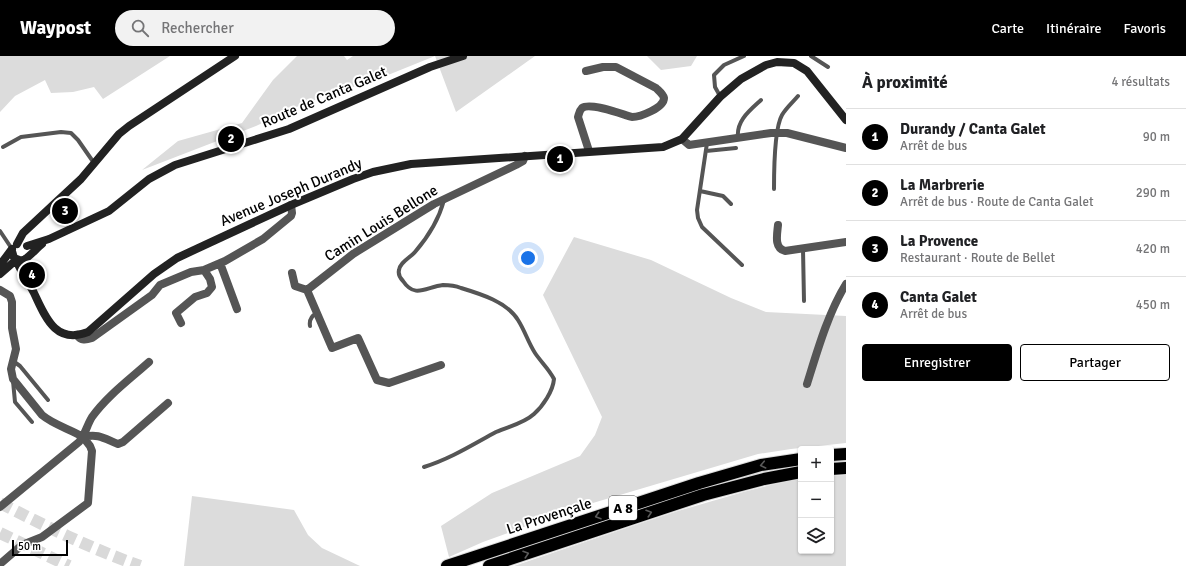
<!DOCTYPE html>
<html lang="fr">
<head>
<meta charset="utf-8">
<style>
	body { margin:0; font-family:Signika,sans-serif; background:#f2f2f2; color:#202124 }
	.controls { position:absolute; right:12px; bottom:12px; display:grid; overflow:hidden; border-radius:4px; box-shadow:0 1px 3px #0004 }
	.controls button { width:36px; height:36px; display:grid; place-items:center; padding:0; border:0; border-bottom:1px solid #e0e0e0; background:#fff; color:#202124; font:20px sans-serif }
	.scale { position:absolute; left:12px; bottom:10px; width:56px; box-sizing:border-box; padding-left:4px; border:2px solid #000; border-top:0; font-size:11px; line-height:14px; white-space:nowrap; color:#000; -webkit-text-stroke:3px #fff; paint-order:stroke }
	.you { position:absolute; left:528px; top:202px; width:14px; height:14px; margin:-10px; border:3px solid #fff; border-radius:50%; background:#1a73e8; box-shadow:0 0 0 6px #1a73e833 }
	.badge { display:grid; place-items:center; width:26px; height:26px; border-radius:50%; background:#000; color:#fff; font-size:13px; font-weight:700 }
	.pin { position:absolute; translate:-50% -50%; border:2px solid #fff; box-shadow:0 1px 4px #0006 }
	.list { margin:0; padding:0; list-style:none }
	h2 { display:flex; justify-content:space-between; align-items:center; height:52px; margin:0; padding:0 16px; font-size:17px }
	h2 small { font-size:13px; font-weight:400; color:#757577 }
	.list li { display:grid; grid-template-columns:26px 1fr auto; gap:12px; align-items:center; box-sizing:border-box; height:56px; padding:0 16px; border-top:1px solid #e0e0e0 }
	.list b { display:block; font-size:15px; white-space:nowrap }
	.list p { margin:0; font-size:13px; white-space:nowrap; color:#757577 }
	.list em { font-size:13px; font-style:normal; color:#757577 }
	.actions { display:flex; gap:8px; padding:12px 16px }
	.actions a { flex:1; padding:9px 0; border:1px solid #000; border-radius:4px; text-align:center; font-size:14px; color:#000 }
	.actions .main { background:#000; color:#fff }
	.icon { flex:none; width:22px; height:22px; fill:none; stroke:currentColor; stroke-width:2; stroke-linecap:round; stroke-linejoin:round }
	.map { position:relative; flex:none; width:846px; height:510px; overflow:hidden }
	header { display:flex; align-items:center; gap:24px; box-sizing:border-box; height:56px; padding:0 20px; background:#000; color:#fff }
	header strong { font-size:19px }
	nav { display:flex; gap:22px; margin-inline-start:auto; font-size:14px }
	.search { width:280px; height:36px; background:#f2f2f2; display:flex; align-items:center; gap:10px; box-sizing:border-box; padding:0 14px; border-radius:22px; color:#757577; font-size:15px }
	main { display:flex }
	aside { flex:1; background:#fff }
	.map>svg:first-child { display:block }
	.green { fill:#dcdcdc }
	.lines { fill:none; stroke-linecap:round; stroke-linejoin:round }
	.highway-tunnel { stroke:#d9d9d9; stroke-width:12; stroke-dasharray:12 6; stroke-linecap:butt }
	.highway-casing { stroke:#dbdbdb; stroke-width:14 }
	.lane { stroke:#555; stroke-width:4 }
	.street { stroke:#555; stroke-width:8 }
	.secondary { stroke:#222; stroke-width:8 }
	.highway { stroke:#000; stroke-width:12 }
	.oneway { stroke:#595959 }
	.labels { text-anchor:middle; stroke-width:4; stroke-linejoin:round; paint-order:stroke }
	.shield { fill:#fff; stroke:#4c4c4c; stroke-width:1 }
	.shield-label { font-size:14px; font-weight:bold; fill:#000 }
	.street-label { font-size:15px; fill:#000; stroke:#fff }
</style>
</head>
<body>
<header>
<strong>Waypost</strong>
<div class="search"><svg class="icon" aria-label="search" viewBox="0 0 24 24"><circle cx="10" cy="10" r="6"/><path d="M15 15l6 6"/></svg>Rechercher</div>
<nav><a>Carte</a><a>Itinéraire</a><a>Favoris</a></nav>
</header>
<main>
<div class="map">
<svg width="846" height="510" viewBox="0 0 846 510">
	<rect width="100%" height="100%" fill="#fff"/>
	<path class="green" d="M0,0h170l-67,43 -9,-12 -21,5 -22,1 -6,-13 -30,16 -15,16z
		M297,0h47l3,4 6,-4h182l-79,56 -21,-56 -47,19 -85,29 -47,22 -114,44 36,-29 64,-18 31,-43z
		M647,0h50l-6,10 -30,4z
		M574,181l77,23 80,38 35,14 80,4v127l-55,6 -33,5 -182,54 -93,34 -34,15 -8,-31 51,-33 88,-37 15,-21 7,-18 -59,-122z
		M846,419v91h-332c55,-19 109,-37 164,-55 41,-12 81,-25 123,-32v72h30v-75z
		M192,440l102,14 14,25 14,13 38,18h-176z"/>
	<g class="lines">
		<path class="highway-tunnel" d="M0,447c47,24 90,45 140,63
			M0,477l69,33"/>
		<g class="highway-casing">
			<path id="highway" d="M831,399l15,-1
				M831,413l15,-1
				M447,510l252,-83 62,-18 40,-6
				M489,510l214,-71 61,-16 37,-7"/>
		</g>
		<path class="lane" d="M811,0l17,11
			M720,40l-5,-9 -1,-12 10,-10 20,-9
			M738,82c-2,-17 11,-27 23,-38
			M707,87l-10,67 1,8 4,9 40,38
			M3,91l18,-10 40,-5 10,1 7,7 16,23
			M706,95l30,-3
			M774,133c0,-17 0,-60 8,-74 4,-7 11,-13 16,-19
			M700,135l23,5 8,8
			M0,175l12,18
			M803,193l1,52
			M310,270c-1,-6 1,-10 7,-13
			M13,305l7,5 28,34
			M13,325l2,21 17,20
			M424,411c26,-8 48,-22 72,-35 13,-6 27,-8 38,-18 9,-8 19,-23 20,-35 -5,-10 -13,-17 -19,-26 -7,-11 -10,-22 -17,-33 -11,-18 -37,-26 -57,-32 -5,-2 -12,-3 -18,-3 -17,2 -28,14 -40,-4 -3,-3 -5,-7 -4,-11 1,-8 11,-12 16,-18 13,-15 24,-33 29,-52"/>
		<path class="street" d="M586,15l17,-4h13l40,21c3,3 7,6 8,10 0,10 -24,19 -32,19 -11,-3 -42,-15 -50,-9 -3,3 -3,6 -4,9l11,34
			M682,83l7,6 82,-12h16l59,15
			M778,169c-1,10 -4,23 7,26l61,-9
			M220,207l17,46
			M292,217l3,13 12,4
			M0,234l10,6 2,6v26l4,21 -5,20 2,10 29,36c12,10 28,14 41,22 16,-4 22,2 35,7l5,-2 45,-39
			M181,267l-5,-10 19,-16 12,-4 5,-6 -2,-8 -6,-9
			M77,279c4,6 9,5 15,3l60,-43 8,-10 31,-13 13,-2 21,-9 38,-22 28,-23 1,-3 -1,-8
			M441,309l-52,18 -12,-3 -19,-42 -26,10 -25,-58 46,-36 81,-50 82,-39 7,-4 2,-5
			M807,328c10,-32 21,-71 39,-100
			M0,451l79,-65c6,-7 8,-17 13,-25 15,-21 38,-38 57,-55
			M0,508l22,-19 20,-8 46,-34 4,-52 -2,-5 -7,-9"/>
		<path class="secondary" d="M17,188l6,-11 58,-54 38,-45 10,-8 106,-70
			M27,190l22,-7 60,-28 40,-32 26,-14 114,-36 141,-62 33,-11
			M12,195l2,7 8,3c5,-2 14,-12 20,-17
			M16,204c5,12 12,21 18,33 11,23 21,52 54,39l66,-58 23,-16 114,-53 62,-26 20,-7 38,-8 252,-17 19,-8 38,-42 21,-18 25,-14 11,-3 17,1 13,8 39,49
			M0,209l12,-16
			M0,218l16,-14"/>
		<use href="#highway" class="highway"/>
	</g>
	<defs><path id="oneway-chevron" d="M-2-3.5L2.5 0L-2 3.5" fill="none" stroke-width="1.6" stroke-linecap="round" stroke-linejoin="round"/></defs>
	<g class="oneway">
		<use href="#oneway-chevron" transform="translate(763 409) rotate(168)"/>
		<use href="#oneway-chevron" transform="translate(649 457) rotate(-18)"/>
		<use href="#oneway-chevron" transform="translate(598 460) rotate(162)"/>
		<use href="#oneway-chevron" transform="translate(526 498) rotate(-18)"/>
	</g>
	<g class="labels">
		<rect class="shield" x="609" y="440" width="28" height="24" rx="3"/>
		<g class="shield-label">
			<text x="623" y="457">A 8</text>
		</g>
		<g class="street-label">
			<text transform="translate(324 41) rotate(-23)" y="5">Route de Canta Galet</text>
			<text transform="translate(291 136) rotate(-23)" y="5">Avenue Joseph Durandy</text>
			<text transform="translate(381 167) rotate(-32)" y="5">Camin Louis Bellone</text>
			<text transform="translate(549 460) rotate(-18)" y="5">La Provençale</text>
		</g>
	</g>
</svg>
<div class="controls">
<button>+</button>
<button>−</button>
<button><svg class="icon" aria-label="layers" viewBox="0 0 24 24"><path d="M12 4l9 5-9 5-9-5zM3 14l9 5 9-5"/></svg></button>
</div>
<div class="scale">50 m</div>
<div class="you"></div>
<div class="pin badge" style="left:560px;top:103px">1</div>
<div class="pin badge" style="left:231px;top:83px">2</div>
<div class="pin badge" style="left:65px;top:155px">3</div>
<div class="pin badge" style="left:32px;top:219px">4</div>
</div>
<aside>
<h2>À proximité<small>4 résultats</small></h2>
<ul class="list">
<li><span class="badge">1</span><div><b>Durandy / Canta Galet</b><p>Arrêt de bus</p></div><em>90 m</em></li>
<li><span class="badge">2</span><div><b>La Marbrerie</b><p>Arrêt de bus · Route de Canta Galet</p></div><em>290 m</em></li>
<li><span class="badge">3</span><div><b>La Provence</b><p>Restaurant · Route de Bellet</p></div><em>420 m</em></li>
<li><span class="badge">4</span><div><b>Canta Galet</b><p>Arrêt de bus</p></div><em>450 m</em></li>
</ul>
<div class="actions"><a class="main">Enregistrer</a><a>Partager</a></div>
</aside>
</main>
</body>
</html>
